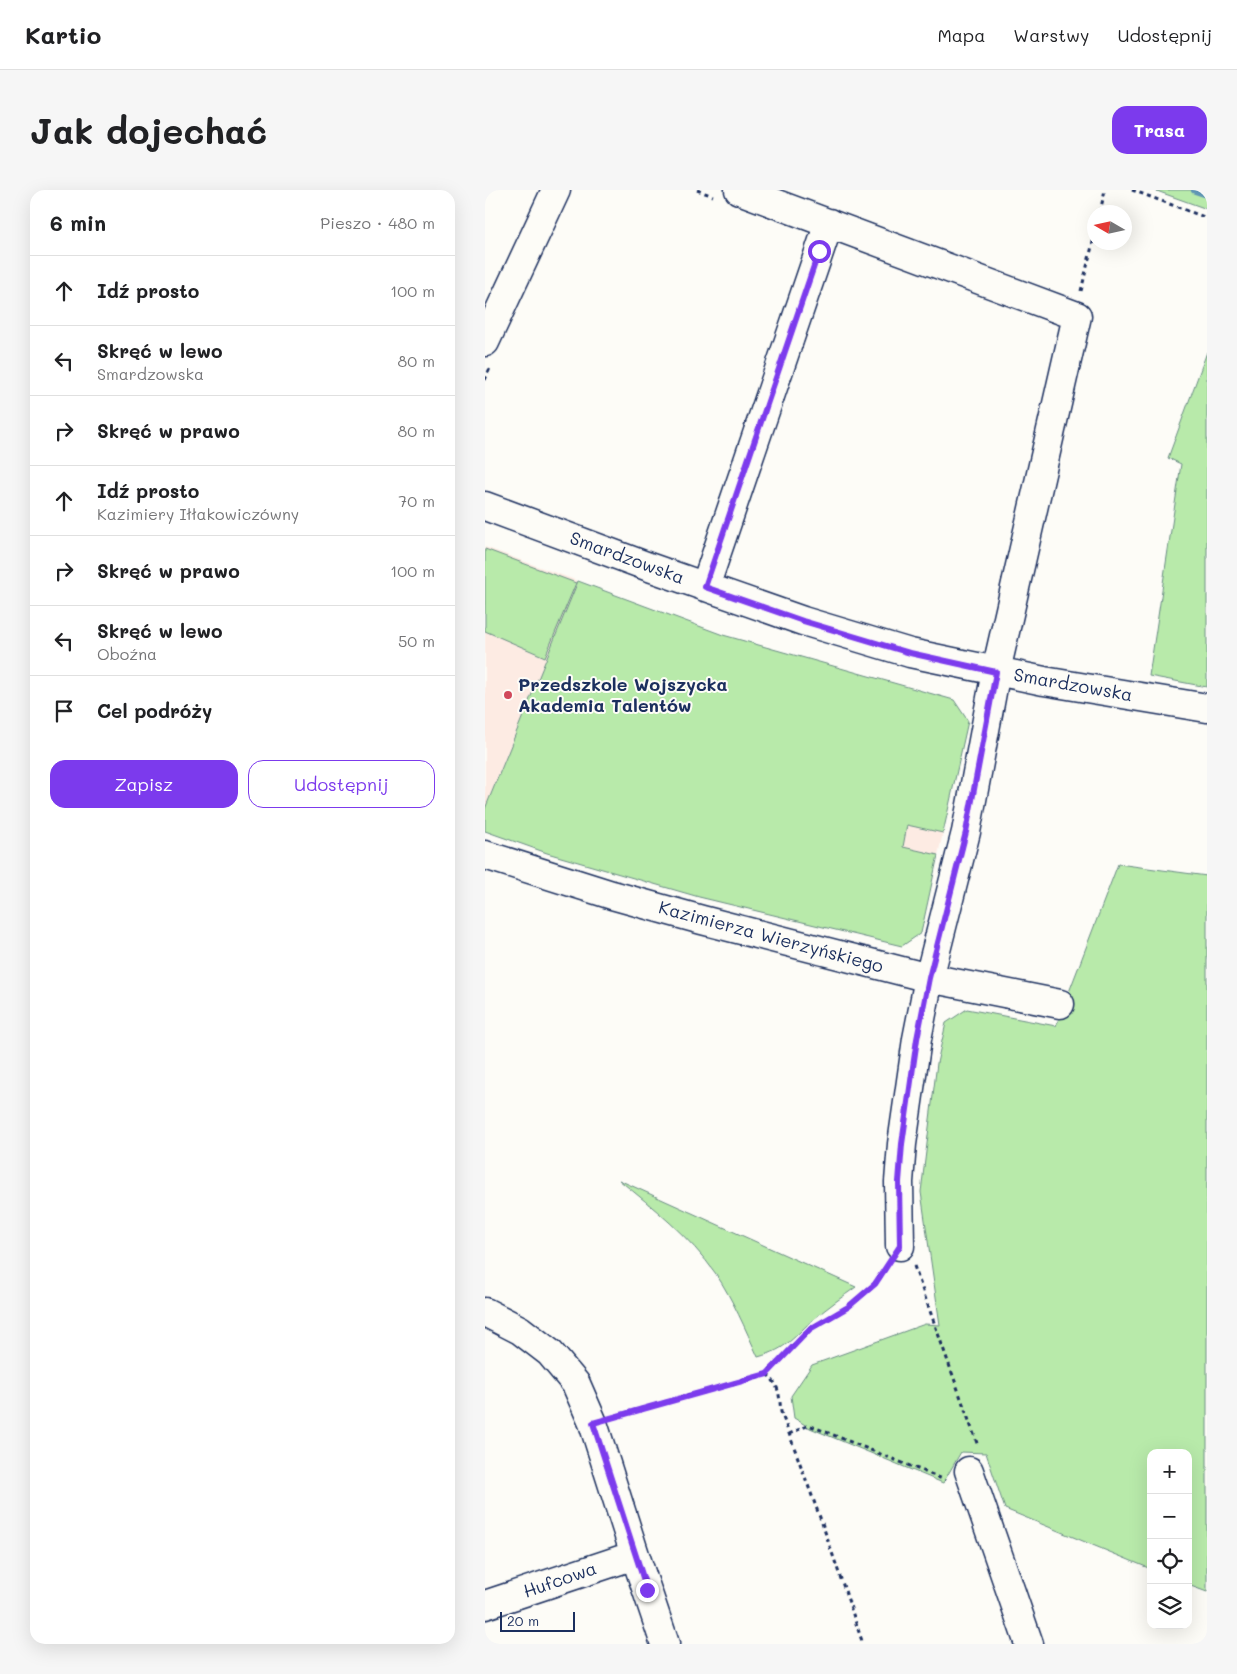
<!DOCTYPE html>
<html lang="pl">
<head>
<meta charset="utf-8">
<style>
	body { margin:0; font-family:Mali,sans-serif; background:#f6f6f6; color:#202124 }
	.controls { position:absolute; right:15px; bottom:15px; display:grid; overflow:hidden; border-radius:10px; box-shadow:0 5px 20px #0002 }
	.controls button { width:45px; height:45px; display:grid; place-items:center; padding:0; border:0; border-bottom:1px solid #e0e0e0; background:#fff; color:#202124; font:25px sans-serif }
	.compass { position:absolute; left:602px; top:15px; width:45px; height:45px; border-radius:50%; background:#fff; box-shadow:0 5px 20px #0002; rotate:279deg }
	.scale { position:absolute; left:15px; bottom:12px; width:75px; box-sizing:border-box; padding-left:5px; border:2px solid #1b2f5e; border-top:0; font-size:14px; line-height:18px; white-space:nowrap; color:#1b2f5e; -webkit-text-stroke:4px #fdfcf7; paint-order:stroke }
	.stop { position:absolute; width:15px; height:15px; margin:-11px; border:4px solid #7c3aed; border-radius:50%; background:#fff }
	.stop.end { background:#7c3aed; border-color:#fff; box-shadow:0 1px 5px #0008 }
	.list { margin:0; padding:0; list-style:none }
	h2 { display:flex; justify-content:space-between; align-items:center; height:65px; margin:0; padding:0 20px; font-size:21px }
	h2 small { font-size:16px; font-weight:400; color:#757577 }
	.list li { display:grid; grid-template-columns:32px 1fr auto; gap:15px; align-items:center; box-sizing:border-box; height:70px; padding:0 20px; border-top:1px solid #e0e0e0 }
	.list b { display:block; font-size:19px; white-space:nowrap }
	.list p { margin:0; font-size:16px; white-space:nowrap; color:#757577 }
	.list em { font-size:16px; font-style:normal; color:#757577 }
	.actions { display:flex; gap:10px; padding:15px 20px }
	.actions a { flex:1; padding:11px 0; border:1px solid #7c3aed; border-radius:15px; text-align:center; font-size:18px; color:#7c3aed }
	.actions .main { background:#7c3aed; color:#fff }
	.icon { flex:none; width:28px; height:28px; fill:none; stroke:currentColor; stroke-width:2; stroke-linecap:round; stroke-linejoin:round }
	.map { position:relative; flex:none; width:722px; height:1454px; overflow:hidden; border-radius:15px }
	header { display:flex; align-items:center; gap:30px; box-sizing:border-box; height:70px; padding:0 25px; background:#fff; border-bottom:1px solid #e0e0e0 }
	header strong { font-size:24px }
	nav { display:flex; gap:28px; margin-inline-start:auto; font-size:18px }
	.intro { display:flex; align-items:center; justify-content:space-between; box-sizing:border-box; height:120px; padding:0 30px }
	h1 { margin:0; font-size:35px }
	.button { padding:12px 22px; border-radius:15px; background:#7c3aed; color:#fff; font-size:18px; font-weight:700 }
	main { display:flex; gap:30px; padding:0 30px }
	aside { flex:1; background:#fff; border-radius:15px; box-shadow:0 5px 20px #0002 }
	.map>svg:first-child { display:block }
	.built { fill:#fdebe3 }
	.green { fill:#b8eaaa; stroke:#6a8c84 }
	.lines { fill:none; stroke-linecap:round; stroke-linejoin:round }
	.stream { stroke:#5f95b4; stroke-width:8 }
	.minor-casing { stroke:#1b2f5e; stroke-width:31 }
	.path { stroke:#1b2f5e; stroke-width:3; stroke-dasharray:4 4; stroke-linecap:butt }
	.minor { stroke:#fdfcf7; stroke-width:28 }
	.route { stroke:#7c3aed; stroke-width:6 }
	.poi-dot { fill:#d1495b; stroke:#fdfcf7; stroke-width:2 }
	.labels { text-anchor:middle; stroke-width:4; stroke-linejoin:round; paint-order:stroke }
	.street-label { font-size:18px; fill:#1b2f5e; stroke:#fdfcf7 }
	.poi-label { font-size:18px; font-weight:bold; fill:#1b2f5e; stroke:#fdfcf7; text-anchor:start }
</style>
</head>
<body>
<header>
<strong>Kartio</strong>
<nav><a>Mapa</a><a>Warstwy</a><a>Udostępnij</a></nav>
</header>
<div class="intro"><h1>Jak dojechać</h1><a class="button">Trasa</a></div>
<main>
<aside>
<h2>6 min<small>Pieszo · 480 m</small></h2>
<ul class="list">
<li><svg class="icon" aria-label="ahead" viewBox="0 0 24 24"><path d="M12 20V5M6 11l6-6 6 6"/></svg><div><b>Idź prosto</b></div><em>100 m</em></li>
<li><svg class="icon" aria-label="left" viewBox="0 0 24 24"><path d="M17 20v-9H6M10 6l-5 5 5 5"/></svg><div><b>Skręć w lewo</b><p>Smardzowska</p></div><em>80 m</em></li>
<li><svg class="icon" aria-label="right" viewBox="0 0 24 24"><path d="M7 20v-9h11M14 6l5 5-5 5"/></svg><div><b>Skręć w prawo</b></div><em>80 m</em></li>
<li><svg class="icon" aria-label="ahead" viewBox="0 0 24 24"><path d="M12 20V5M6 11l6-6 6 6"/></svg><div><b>Idź prosto</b><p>Kazimiery Iłłakowiczówny</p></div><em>70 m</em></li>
<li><svg class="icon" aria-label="right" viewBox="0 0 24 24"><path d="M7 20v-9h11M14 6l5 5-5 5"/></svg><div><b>Skręć w prawo</b></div><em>100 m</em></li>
<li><svg class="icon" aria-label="left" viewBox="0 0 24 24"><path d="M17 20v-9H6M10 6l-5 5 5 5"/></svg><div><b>Skręć w lewo</b><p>Oboźna</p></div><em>50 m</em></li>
<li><svg class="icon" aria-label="arrive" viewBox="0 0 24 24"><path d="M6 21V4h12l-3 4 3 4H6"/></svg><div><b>Cel podróży</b></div></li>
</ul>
<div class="actions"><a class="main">Zapisz</a><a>Udostępnij</a></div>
</aside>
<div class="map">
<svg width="722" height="1454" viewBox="0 0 722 1454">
	<rect width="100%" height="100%" fill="#fdfcf7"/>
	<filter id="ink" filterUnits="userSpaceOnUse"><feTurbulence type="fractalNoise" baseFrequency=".02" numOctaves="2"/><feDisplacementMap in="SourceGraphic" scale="10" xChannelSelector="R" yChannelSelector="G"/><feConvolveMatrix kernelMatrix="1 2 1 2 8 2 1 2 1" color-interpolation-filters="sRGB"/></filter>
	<g filter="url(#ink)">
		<path class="built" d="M0,357l93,34 -93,228z
			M422,635l36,8 -5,22 -36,-8z"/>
		<path class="green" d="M669,0h53v19z
			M722,162v335l-58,-11 32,-212 -13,-6z
			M0,359l91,34 -31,74 -60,-26z
			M93,391l145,54 231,65 14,21 -25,112 -36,-8 -4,22 35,8 -17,78 -19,13 -203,-49 -152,-44 -62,-22v-22z
			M633,674l89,12v716l-19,-7v-132h-37v116l-146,-60 -19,-56 -25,-1 -18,31 -133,-55 -16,-10 -3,-22 21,-31 113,-41 15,1 -19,-133 16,-129 9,-40 21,-14 89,17z
			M134,990l237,107c-14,10 -28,20 -41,31 -22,19 -27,31 -57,39 -13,-29 -25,-57 -42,-83 -26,-37 -62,-66 -97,-94z"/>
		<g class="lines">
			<path class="stream" d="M710,0l12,4"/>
			<g class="minor-casing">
				<path id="minor" d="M254,0l338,126 -81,355 -30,161 -37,146 -12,61 -15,105 -3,38 1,64
					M0,152l71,-152
					M0,316l164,61 154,54 107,32 134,28 163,27
					M220,397l124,-364
					M0,665l127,40 90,25 227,58 131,26
					M0,1122l35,18 30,23 26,31 17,39 42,132 30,89
					M484,1281l60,173
					M0,1415l150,-50"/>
			</g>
			<path class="path" d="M212,0l16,6
				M647,0l75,28
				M615,22l5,-22
				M596,101l14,-57
				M0,190l5,-12
				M429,1076l64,180
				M282,1184c13,12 12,21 14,38l41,111 41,121
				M132,1226l150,-42 43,-45 38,-22 27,-23 11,-16
				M304,1244l20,-9 136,55"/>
			<use href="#minor" class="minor"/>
		</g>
	</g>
	<g class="lines" filter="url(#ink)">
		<path class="route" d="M162,1400l-54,-167 174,-49 43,-45 38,-22 27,-23 25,-38 -1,-64 3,-38 15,-105 12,-61 37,-146 30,-160 -86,-19 -107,-32 -98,-34 114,-336"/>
	</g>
	<circle class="poi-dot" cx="23" cy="505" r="5"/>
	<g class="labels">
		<g class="street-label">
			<text transform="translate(142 368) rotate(20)" y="6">Smardzowska</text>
			<text transform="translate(588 495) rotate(10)" y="6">Smardzowska</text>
			<text transform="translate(286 747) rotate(15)" y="6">Kazimierza Wierzyńskiego</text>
			<text transform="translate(75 1390) rotate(-19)" y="6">Hufcowa</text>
		</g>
		<g class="poi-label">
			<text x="33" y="501">Przedszkole Wojszycka<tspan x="33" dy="21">Akademia Talentów</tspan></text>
		</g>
	</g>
</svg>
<div class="controls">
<button>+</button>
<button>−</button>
<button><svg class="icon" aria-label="locate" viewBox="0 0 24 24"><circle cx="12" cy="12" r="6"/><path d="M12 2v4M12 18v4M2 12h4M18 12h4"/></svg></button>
<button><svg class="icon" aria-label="layers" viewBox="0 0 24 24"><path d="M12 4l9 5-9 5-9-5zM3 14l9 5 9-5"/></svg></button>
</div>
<svg class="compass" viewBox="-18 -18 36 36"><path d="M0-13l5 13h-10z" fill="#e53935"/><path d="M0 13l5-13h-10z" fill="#757577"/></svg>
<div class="scale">20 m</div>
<div class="stop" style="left:334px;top:61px"></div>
<div class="stop end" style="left:162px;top:1400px"></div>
</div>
</main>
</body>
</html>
